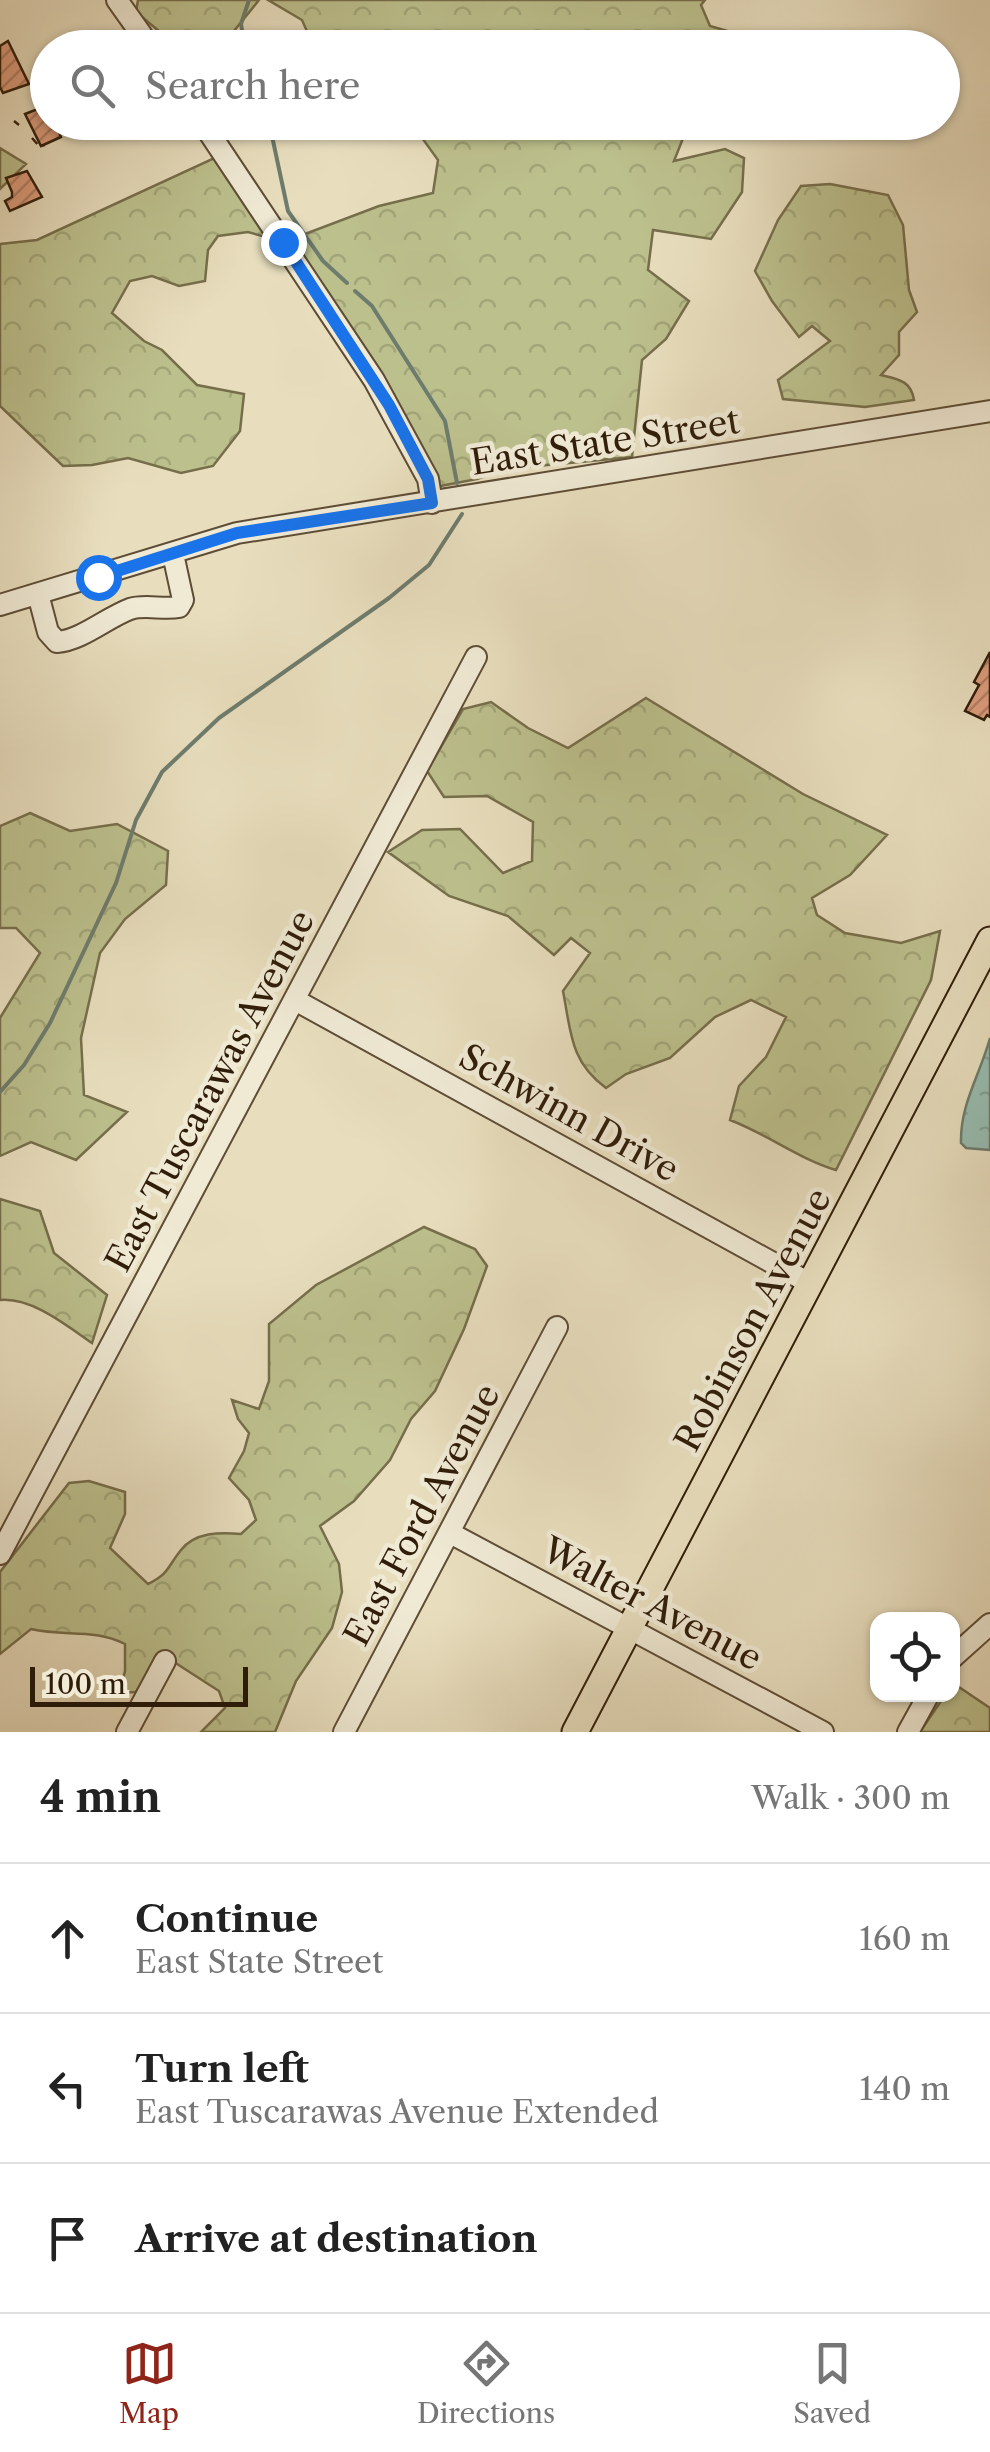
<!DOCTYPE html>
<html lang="en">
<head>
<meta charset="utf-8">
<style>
	body { margin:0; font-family:"Libre Caslon Text",serif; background:#f2f2f2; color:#222 }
	.controls { position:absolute; right:30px; bottom:30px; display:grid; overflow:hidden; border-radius:20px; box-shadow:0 2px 8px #0004 }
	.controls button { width:90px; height:90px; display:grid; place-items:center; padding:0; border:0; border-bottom:2px solid #e0e0e0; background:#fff; color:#222; font:50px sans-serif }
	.scale { position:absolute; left:30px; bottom:25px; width:218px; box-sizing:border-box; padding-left:10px; border:5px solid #301d09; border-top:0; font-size:28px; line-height:35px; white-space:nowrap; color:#301d09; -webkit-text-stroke:8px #f0ead5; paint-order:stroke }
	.stop { position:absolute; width:30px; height:30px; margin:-22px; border:8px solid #1a73e8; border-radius:50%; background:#fff }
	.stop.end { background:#1a73e8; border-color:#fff; box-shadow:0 2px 10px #0008 }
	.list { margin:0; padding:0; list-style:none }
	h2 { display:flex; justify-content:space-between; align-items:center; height:130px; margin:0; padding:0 40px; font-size:42px }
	h2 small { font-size:32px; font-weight:400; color:#767676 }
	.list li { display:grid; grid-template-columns:65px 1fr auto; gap:30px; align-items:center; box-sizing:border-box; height:150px; padding:0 40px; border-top:2px solid #e0e0e0 }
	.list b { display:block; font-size:38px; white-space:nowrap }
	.list p { margin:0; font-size:32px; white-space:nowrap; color:#767676 }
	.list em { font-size:32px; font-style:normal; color:#767676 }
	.icon { flex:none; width:55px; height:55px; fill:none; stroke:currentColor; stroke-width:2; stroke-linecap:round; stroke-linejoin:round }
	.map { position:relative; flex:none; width:990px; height:1732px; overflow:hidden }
	.search { position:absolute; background:#fff; box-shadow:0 2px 8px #0004; left:30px; right:30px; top:30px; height:110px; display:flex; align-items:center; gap:25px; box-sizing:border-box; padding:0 35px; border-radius:55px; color:#767676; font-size:38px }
	.sheet { height:580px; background:#fff }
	nav { display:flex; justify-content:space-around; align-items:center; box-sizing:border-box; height:140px; border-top:2px solid #e0e0e0; background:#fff; font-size:28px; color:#767676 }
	nav a { display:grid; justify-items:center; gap:5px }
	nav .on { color:#8f2418 }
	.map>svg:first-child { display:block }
	.forest { fill:url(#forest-crowns); stroke:#766e4b; stroke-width:2.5 }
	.water { fill:url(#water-ripples); stroke:#6e7c6d; stroke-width:2.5 }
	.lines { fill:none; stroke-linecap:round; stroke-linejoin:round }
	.stream { stroke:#6e7c6d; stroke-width:4 }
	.building { fill:url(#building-hatch); stroke:#301d09; stroke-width:2.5 }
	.minor-casing { stroke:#5e4d36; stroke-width:24 }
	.major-casing { stroke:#301d09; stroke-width:29 }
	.path { stroke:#301d09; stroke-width:2.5; stroke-dasharray:8 5; stroke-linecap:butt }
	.minor { stroke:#f0ead5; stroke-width:20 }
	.major { stroke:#e8debe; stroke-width:25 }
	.route { stroke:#1a73e8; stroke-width:12 }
	.labels { text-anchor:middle; stroke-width:9; stroke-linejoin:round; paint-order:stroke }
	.street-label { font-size:35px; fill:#301d09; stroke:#f0ead5 }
</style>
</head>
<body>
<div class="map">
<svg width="990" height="1732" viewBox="0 0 990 1732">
	<defs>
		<pattern id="forest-crowns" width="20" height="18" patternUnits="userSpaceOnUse" patternTransform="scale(2.5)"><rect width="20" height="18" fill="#bcc08d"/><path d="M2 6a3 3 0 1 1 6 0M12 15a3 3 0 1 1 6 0" fill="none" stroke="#a2a578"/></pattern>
		<pattern id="water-ripples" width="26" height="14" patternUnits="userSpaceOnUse" patternTransform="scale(2.5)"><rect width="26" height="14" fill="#97bcb0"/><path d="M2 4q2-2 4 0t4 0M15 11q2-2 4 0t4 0" fill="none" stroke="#82a196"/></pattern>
		<pattern id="building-hatch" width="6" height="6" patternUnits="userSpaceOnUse" patternTransform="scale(2.5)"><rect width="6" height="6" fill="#dd9d7d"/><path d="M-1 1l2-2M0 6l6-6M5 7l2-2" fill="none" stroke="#b47f65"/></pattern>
	</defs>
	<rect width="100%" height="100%" fill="#e8debe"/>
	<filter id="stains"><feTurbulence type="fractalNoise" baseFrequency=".002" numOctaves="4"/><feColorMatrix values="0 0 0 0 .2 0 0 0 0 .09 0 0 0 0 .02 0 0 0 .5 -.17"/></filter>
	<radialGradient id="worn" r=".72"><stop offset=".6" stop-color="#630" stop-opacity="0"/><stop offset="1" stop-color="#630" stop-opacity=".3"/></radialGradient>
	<path class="forest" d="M138,0h121l-38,47h-43l-42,-35z
		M268,0h437l-4,5 9,21 63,18v3h-459l-12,-27z
		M393,123h296l-15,38 51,-12 19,9 -2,34 -31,47 -58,-9 -5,40 41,31 -23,38 -24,21 -10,97 -128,12 -27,10 -47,9 -147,-246 -35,-10 -30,4 -10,14 -3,31 -26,5 -27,-10 -22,5 -18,32 32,28 18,9 35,35 47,9 -4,37 -27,35 -32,7 -53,-15 -36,7 -29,1 -63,-60v-162l37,-4 186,-86 61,88 95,-36 54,-13 5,-33 -23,-32z
		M0,148l26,16 -26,25z
		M830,184l58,11 15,30 6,65 8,22 -18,20v23l-18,20c16,4 30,5 33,25l-49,7 -82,-8 -5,-19 52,-39 -18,-15 -13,11 -27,-36 -17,-30 23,-51 23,-34z
		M646,698l157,96 84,41 -37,40 -38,23 5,17 28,18 56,10 39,-12 -9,49 -95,190c-37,-11 -69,-36 -106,-50l9,-34 27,-29 20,-40 -35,-17 -36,17 -45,41 -44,16 -20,14c-36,-26 -35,-56 -43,-97l27,-38 -19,-15 -17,17 -46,-39 -59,-20 -61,-44 34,-22 38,-1 43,44 29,-12 1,-39 -46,-26 -43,1 -17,-26 36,-62 28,-7 37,26 40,20z
		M30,813l40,18 47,-7 51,27 -2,34 -41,34 -25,34 -19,85 3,57 43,17 -51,48 -45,-18 -31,14v-138l40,-65 -24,-25h-16v-102z
		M0,1199l40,12 14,42 53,42 -15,48c-25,-17 -60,-46 -92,-43z
		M424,1227l51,22 12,17 -23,63 -29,62 -24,28 -21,41 -36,41 -34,25 19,38 3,28 -10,36 -36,53 -21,51h-74l24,-24 -6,-17 -59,-38 -24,39 -17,1 6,-22v-27c-32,-16 -60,-7 -94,-15l-31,25v-82l69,-89 20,-2 36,11v22l-15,34 38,36c22,-11 19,-17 33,-34 14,-18 39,-18 60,-16l15,-14 -7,-20 -20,-22 15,-27 5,-18 -11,-14 -6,-19 27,9 10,-28v-57l47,-39z
		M953,1683l37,25v24h-70l25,-37 7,-1z"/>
	<path class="water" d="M990,1038v112l-24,-2 -5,-5c-1,-39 19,-68 29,-105z"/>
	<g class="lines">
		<path class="stream" d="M245,48l-4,-24 8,-24
			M269,122l19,89 35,50 24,22
			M355,291l17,15 73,115 12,62
			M0,1092l24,-27 26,-42 66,-140 20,-63 26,-48 57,-54 170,-120 40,-33 33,-51"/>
	</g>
	<path class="building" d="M8,41l21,43 -26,9 -3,-6v-41z
		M48,105v17h7l6,15 -20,9 -16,-32z
		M27,171l15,26 -32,14 -5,-10 7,-4v-5l-6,-14z
		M990,652v65l-3,-2 -3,5 -19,-9 14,-26 -5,-3z"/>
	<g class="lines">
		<g class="minor-casing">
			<path id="minor" d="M117,0l34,48
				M202,122l172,258 54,99 4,24
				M38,594l10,38 9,10c25,-2 49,-24 73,-33 15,-5 33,1 49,-2l4,-7 -10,-46
				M0,605l237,-72 753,-122
				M295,1000l516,284
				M450,1533l373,199
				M0,1554l476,-897
				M952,1658l38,-34
				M127,1732l38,-71
				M344,1732l213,-405
				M908,1732l21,-38"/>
		</g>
		<g class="major-casing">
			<path id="major" d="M575,1732l415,-792"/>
		</g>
		<path class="path" d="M14,121l5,4
			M32,138l7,8 6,-1"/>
		<use href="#minor" class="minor"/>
		<use href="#major" class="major"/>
	</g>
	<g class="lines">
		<path class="route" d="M98,577l139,-44 195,-30 -4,-24 -39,-74 -106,-163"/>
	</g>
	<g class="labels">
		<g class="street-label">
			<text transform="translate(605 442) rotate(-9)" y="12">East State Street</text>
			<text transform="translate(210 1091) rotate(-62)" y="12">East Tuscarawas Avenue</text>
			<text transform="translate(569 1113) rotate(29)" y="12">Schwinn Drive</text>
			<text transform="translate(753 1320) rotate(-62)" y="12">Robinson Avenue</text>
			<text transform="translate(422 1515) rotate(-62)" y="12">East Ford Avenue</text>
			<text transform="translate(652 1604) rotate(28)" y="12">Walter Avenue</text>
		</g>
	</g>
	<rect width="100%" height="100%" filter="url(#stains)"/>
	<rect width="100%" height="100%" fill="url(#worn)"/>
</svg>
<div class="controls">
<button><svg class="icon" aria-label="locate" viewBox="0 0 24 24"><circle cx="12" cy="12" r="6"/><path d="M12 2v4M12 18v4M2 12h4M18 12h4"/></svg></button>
</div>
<div class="scale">100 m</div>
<div class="stop" style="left:98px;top:577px"></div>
<div class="stop end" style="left:283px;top:242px"></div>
<div class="search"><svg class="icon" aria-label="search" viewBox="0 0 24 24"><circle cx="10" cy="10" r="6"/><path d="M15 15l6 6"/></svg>Search here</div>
</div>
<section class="sheet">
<h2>4 min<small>Walk · 300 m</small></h2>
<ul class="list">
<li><svg class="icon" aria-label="ahead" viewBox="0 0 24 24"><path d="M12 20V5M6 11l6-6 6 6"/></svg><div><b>Continue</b><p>East State Street</p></div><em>160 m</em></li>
<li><svg class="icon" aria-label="left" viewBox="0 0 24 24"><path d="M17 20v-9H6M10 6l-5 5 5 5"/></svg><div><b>Turn left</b><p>East Tuscarawas Avenue Extended</p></div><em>140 m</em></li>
<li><svg class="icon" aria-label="arrive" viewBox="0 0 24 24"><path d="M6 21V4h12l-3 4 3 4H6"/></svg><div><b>Arrive at destination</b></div></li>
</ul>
</section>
<nav>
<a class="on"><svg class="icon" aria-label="map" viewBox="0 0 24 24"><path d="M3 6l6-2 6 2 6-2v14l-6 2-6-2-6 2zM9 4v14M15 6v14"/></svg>Map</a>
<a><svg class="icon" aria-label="directions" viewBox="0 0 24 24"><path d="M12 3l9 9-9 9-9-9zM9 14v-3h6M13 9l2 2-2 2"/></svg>Directions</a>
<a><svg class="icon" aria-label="saved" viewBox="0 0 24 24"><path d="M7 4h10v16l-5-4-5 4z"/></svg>Saved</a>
</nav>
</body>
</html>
